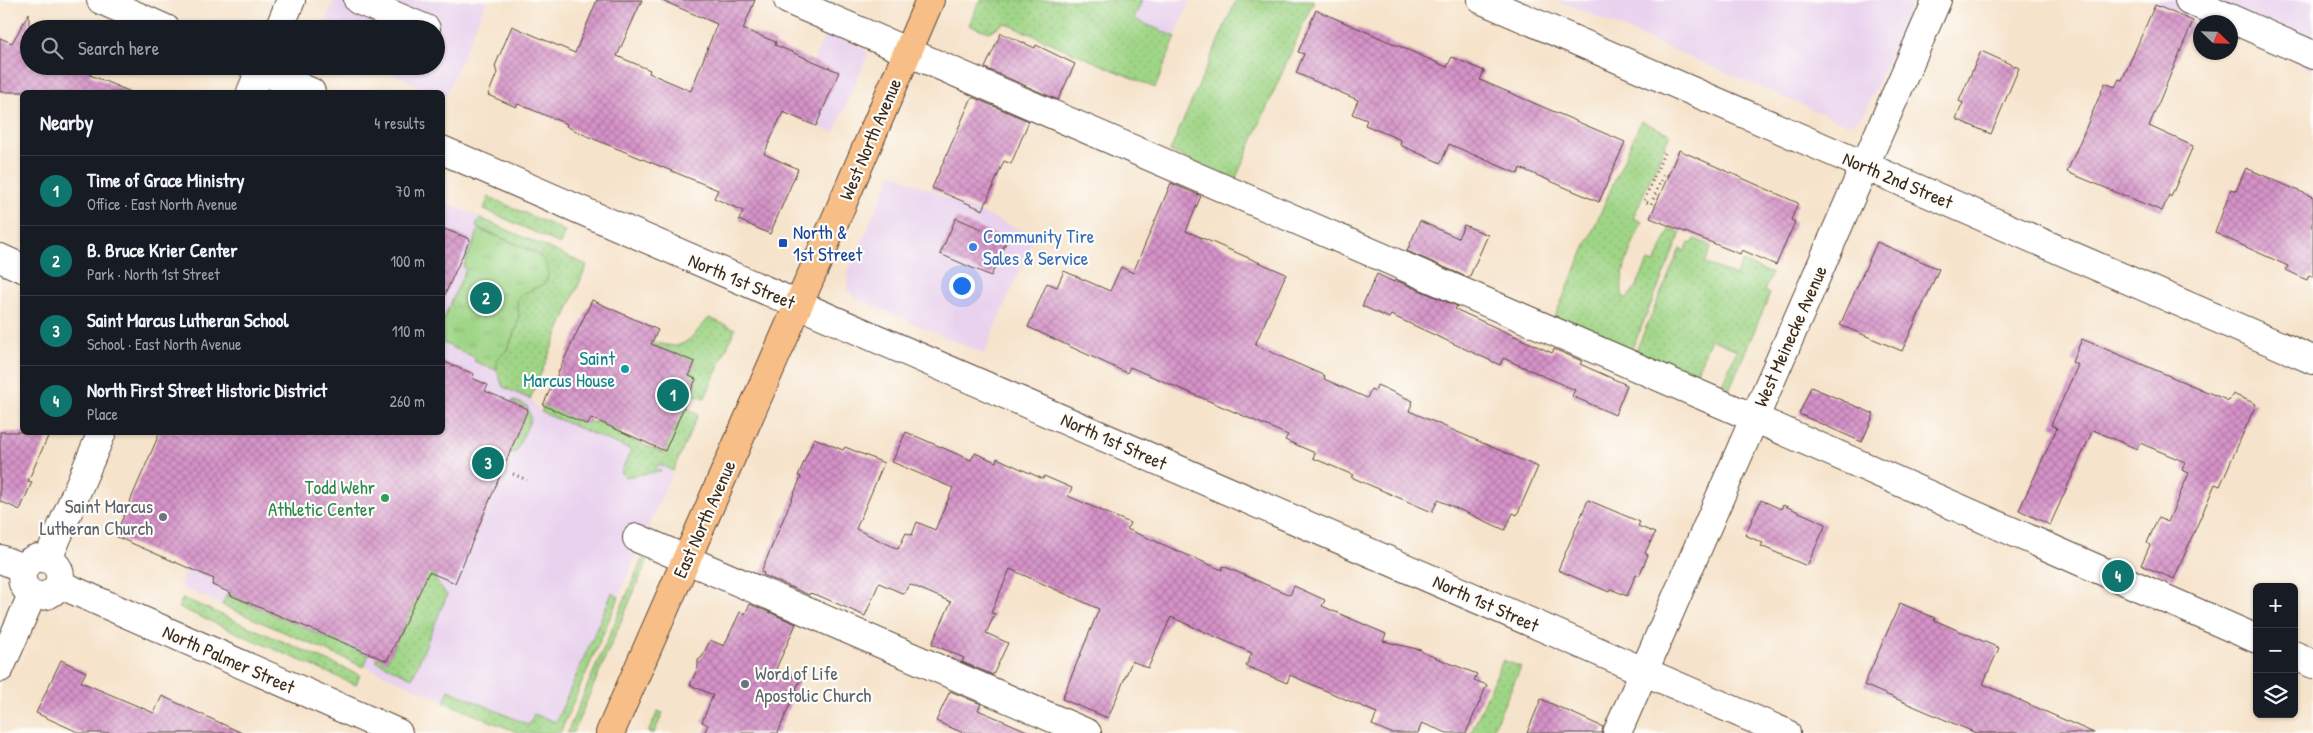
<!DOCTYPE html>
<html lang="en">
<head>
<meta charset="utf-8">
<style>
	body { margin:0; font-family:"Patrick Hand",sans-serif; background:#242831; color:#f1f3f6 }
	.controls { position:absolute; right:15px; bottom:15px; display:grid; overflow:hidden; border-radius:8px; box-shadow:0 1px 4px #0004 }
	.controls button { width:45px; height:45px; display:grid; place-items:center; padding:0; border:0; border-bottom:1px solid #363941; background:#171b24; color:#f1f3f6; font:25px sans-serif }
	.compass { position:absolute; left:2193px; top:15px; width:45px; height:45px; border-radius:50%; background:#171b24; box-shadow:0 1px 4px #0004; rotate:113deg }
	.you { position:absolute; left:961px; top:285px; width:18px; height:18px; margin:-12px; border:4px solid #fff; border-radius:50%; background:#1a73e8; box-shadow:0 0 0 8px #1a73e833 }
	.badge { display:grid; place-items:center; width:32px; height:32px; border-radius:50%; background:#0f766e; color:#fff; font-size:16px; font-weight:700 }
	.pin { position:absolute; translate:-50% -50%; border:2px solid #fff; box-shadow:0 1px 5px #0006 }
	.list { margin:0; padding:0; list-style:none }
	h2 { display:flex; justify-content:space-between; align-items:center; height:65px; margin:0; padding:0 20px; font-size:21px }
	h2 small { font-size:16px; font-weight:400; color:#9ea1a6 }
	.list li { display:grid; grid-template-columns:32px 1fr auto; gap:15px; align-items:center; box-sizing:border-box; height:70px; padding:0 20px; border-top:1px solid #363941 }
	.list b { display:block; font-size:19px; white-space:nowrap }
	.list p { margin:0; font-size:16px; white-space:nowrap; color:#9ea1a6 }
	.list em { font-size:16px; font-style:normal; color:#9ea1a6 }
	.icon { flex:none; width:28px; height:28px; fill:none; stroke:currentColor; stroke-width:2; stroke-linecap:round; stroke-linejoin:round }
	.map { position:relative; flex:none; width:2313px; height:733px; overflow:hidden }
	.search { position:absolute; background:#171b24; box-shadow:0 1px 4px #0004; left:20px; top:20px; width:425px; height:55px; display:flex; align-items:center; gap:12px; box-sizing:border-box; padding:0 18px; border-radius:28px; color:#9ea1a6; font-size:19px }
	.panel { position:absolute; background:#171b24; box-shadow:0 1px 4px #0004; left:20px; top:90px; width:425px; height:345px; border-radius:8px }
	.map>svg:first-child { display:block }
	.built { fill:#e9d2ee }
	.grass { fill:url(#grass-dots); stroke:#6d8052 }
	.park { fill:url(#park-tufts); stroke:#6d8052 }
	.building { fill:url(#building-cross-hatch) }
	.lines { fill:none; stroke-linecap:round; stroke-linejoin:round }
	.minor-casing { stroke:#574638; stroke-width:30 }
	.major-casing { stroke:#574638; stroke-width:30 }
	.path { stroke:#574638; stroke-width:3; stroke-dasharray:1 4; stroke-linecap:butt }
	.minor { stroke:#fff; stroke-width:28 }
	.major { stroke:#f7be87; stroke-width:28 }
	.transit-dot { fill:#1a4fb4; stroke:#fdfcf7; stroke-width:2 }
	.shop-dot { fill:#3f7fe0; stroke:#fdfcf7; stroke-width:2 }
	.culture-dot { fill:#0f9aa8; stroke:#fdfcf7; stroke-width:2 }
	.leisure-dot { fill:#2e9e5b; stroke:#fdfcf7; stroke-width:2 }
	.worship-dot { fill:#6b7280; stroke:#fdfcf7; stroke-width:2 }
	.labels { text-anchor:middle; stroke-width:4.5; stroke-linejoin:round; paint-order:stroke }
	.street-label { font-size:19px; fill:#3b2a1e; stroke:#fdfcf7 }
	.transit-label { font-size:19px; fill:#164399; stroke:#fdfcf7; text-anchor:start }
	.shop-label { font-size:19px; fill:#366cbe; stroke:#fdfcf7; text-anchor:start }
	.culture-label { font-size:19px; fill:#0d838f; stroke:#fdfcf7; text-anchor:end }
	.leisure-label { font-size:19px; fill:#27864d; stroke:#fdfcf7; text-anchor:end }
	.worship-label { font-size:19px; fill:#5b616d; stroke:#fdfcf7; text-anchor:end }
</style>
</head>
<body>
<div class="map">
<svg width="2313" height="733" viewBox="0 0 2313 733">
	<defs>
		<pattern id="grass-dots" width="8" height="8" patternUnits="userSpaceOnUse" patternTransform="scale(1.25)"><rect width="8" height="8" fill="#9fd586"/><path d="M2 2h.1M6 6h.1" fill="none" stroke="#8ab773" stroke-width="1.8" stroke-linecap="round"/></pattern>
		<pattern id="park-tufts" width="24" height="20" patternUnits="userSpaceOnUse" patternTransform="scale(1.25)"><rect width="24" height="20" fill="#9fd586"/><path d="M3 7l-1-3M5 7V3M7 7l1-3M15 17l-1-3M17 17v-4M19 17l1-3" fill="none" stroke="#8ab773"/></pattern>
		<pattern id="building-cross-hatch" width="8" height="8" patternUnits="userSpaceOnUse" patternTransform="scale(1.25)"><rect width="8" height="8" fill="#d693c9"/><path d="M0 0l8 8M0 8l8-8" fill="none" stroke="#af78a3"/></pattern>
	</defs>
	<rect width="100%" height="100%" fill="#fdfcf7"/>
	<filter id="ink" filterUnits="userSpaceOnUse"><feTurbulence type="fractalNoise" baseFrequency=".02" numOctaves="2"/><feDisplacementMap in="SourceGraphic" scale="10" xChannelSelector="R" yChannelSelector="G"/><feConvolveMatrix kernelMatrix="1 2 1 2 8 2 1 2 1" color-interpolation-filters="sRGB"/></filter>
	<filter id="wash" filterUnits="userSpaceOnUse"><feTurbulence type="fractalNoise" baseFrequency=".0096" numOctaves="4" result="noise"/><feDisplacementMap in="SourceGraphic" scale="20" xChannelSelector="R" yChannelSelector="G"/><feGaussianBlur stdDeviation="1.12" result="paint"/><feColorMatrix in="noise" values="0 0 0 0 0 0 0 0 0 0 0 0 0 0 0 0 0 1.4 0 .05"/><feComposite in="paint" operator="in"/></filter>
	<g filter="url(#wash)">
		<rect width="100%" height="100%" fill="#f6e3cb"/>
		<path class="built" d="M335,0h147l4,2 -41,95 -2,-1 -1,-4h-8l-59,-26h61v-37h-114z
			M1090,0h100l-15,36z
			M1557,0h356l-49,115 -12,8 -6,1z
			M2149,0h164v70l-82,-35 -1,-13h-28z
			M826,32l39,17 3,5 -34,79 -44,-18z
			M892,173l142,63 -50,118 -123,-54 -9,-5 -5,-7 1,-15z
			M443,201l144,64 -57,134 11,13 133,56 -114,265h-41l-340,-147 16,-37 247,-117z"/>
		<path class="grass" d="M980,0h162l-8,19 42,18 -21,51 -150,-65 -16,9 -20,-7z
			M1236,0h78l-79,180 -65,-29z
			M1641,121l29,13 -37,84 9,4c-8,19 -25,54 -19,75l4,1 9,-11 12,-26 7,2 15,-35 11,5 -50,118 -77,-33z
			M489,197l76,34 -5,13 -76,-35z
			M480,218l107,47 -57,134 -27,-12 -8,-21 3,-8 10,-10 8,-19 3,-12 -2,-16 6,-9 19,-7 1,-25 -5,-7 -62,-26z
			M1695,239l17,7 -7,17 31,13 6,-15 30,13 -8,17 6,3 -42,98 -8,-3 17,-39 -26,-11 -17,39 -59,-25 45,-104 5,2 4,-8 3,1z
			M709,318l26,11 -30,69 -15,-4 6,-15 -7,-3 6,-14 -44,-17 2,-4c31,12 36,-1 56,-23z
			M513,400l14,6 4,12 -15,34 -7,1z
			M544,405l51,18 1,-2 25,11 -1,3 44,18 20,-48 14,10 -25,56 -15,-7 -2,5 5,2 -36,6 -4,-5 10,-22 -90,-38z
			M644,555l4,4 -75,174h-6z
			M426,571l10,4 -1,4 12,16 -35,83 -36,-17 2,-4 9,4 27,-56 -2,-1z
			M228,592l3,1 -1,2 30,14 1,-2 5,2v2l30,13 1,-2 4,2 -1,2 31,13 2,-1 4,2v2l29,12h3l-5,13 -142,-62z
			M612,593l7,4 -59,136h-41l-75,-31 5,-12 80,35 5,-11 22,8z
			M183,598l177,77 -4,10 -178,-78z
			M1503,660l18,7 -30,66h-20z
			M658,711l5,2 -9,20h-6z"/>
		<path class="park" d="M479,229c15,7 55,21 65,31 5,6 5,17 1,23l-24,12 -4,6 2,16 -3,12 -10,22 -8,7 -2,12 -22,-9 2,-3 -33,-15v-23l23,-51 -3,-2z"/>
		<g id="blocks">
			<path class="building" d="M597,0h45l-25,56 33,14 -1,3 42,18 26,-67 -56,-24h94l-12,29 33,13 -1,3 64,27 -23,54 -33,-14 -19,42 34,15 -28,65 -31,-14 4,-9 -29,-13 4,-8 -129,-53 -23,-11 1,-2 -49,-20 -2,3 -28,-12 9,-22 -2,-7 17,-40 63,27z
				M2155,5l38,16 -44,105 44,20 -22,51 -2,-2 -7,16 -95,-39 38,-89 10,4 4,-8 3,1z
				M1316,10l131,57 5,-10 32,14 -4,9 145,62 -26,60 -79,-34 -2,6 -69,-30 -8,19 -41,-18 1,-5 -36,-15 2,-5 -15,-6 6,-14 -62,-27 8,-19 -6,-2z
				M29,13v53h64l-3,9 41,17h-131v-54l12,5z
				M1001,33l34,15 1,-3 39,19 -17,36 -73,-32z
				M1981,51l38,17 -28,66 -35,-15 7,-16 -4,-2z
				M972,97l57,24 -18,43 -7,-3 -21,49 -51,-22z
				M1679,150l119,53 -7,17 4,2 -19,43 -34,-15 -2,4 -90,-36z
				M2246,168l67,29v80l-4,-2 -2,5 -21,-10 2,-4 -73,-33 16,-44 5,2z
				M1171,183l30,13 -15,35 100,43 -31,71 70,31 -1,3 43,19 4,-9 4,2 2,-6 36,16 -4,10 129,56 -21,48 -4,-2 -8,17 -67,-30 -6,12 -81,-35 2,-2 -40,-17 2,-5 -30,-13 3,-5 -158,-68 -3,6 -99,-46 19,-44 10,4 7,-16 46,20 11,-24 12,6z
				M956,218l51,22 -16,36 -51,-22z
				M1420,221l38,17 6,-13 24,10 -19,43 -62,-27z
				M442,228l28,11 -28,62z
				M1877,242l62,27 -37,82 -62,-26z
				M1377,274l17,8 1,-2 62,26 -2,3 97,44 2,-4 28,12 -2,3 47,21 -12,30 -43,-19 3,-6 -72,-32 -3,7 -109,-50 -2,3 -27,-12z
				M592,300l66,30 -7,14 44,18 -6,14 7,3 -31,72 -74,-33 -3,7 -45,-20z
				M2082,339l147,62 4,-7 23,10 -36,82 -5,-2 -41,95 -33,-14 9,-20 -3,-2 11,-25 10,4 21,-49 -7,-3 3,-8 -45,-19 -3,6 -44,-19 -43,95 -31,-15 38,-82 -6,-3 27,-60 -6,-3z
				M442,361l32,13 -2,4 16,7 -3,6 43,18 -73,174 -26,-11 -42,89 -157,-66 1,-2 -19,-8 2,-6 -99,-43 45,-104h282z
				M1811,387l63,27 -12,28 -63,-28z
				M0,432h50l-22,49 4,1 -12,28 -20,-9z
				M906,432l65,28 4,-7 21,9 1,-4 46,21 1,-3 28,12 -4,8 62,27 -3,6 95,41 1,-4 67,29 4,-9 31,14 -3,6 64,28 -3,7 38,9 3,3 53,21 -3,6 13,5 -21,48h-19l-25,-10 -4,10h-27l-19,-8 5,-12 -87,-38 -3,8 -41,-17 6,-13 -81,-36 -23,51 -16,-7 -24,57 -46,-19 37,-90 -89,-40 -19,44 4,1 -9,19 22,10 -15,32 -31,-13 2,-4 -32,-14 19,-42 -42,-18 -5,10 -25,-11 -14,33 -43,-19 -12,-4 -1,2 -46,-20 1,-2 -3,-1 40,-95 -3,-1 16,-38 29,12 2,-3 39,16 -28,66 42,20 8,-16 6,2 5,-13 18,8 18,-42 -61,-26z
				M1588,500l52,22 -2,4 17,7 -10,20 3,2 -9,21 -3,-2 -9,22 -16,-7 -2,3 -51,-22z
				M1761,500l20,9 2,-4 43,19 -19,42 -46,-20 2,-3 -18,-8z
				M1900,603l35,15 -1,2 65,28 -16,36 111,49h-118l-112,-48z
				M750,604l46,20 -20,45 24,11 -22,53h-74l4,-8 -6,-3 11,-27 -23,-10 8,-18v-7l4,-3 8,-17 14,6 16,-34 5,2z
				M61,660l25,12 -5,10 73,31 8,-17 80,37h-162l-44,-20z
				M950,691l31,13 -3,6 54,23h-69l-27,-12z
				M1541,699l62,28 -1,6h-75z"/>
		</g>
	</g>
	<g filter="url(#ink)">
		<use href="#blocks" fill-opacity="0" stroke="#574638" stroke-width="1"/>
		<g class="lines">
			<g class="minor-casing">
				<path id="minor" d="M101,0l65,29
					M358,0l68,29
					M788,0l966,418 503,221
					M1482,0l831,360
					M2189,0l124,55
					M279,29l12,-29
					M252,66l59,26
					M251,92l11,-26
					M442,150l1344,583
					M0,258l22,10
					M637,538l450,195
					M22 577a19 19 0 1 1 38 0a19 19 0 1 1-38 0Z
					M0,559l23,9
					M48,559l54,-127
					M59,584l339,149
					M2294,655l19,9
					M0,668l32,-73
					M1617,733l320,-733"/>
			</g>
			<g class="major-casing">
				<path id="major" d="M610,733l205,-466 115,-267"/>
			</g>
			<path class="path" d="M1664,153l-20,48 7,3 13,-30 5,2
				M513,474l14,6"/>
			<use href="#minor" class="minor"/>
			<use href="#major" class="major"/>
		</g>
	</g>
	<rect class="transit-dot" x="778" y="238" width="10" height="10" rx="2.5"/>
	<circle class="shop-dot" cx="973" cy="247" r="5"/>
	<circle class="culture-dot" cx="625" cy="369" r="5"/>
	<circle class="leisure-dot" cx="385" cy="498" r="5"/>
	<g class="worship-dot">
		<circle cx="163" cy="517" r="5"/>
		<circle cx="745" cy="684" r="5"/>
	</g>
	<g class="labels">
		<g class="street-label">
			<text transform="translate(870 139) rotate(-67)" y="7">West North Avenue</text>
			<text transform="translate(1898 180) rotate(23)" y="7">North 2nd Street</text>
			<text transform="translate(742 281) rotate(23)" y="7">North 1st Street</text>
			<text transform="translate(1790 336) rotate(-66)" y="7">West Meinecke Avenue</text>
			<text transform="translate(1114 441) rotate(24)" y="7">North 1st Street</text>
			<text transform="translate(704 519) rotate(-66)" y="7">East North Avenue</text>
			<text transform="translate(1486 603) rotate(24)" y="7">North 1st Street</text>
			<text transform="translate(229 659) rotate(24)" y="7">North Palmer Street</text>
		</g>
		<g class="transit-label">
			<text x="793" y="239">North &amp;<tspan x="793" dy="22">1st Street</tspan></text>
		</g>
		<g class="shop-label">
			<text x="983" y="243">Community Tire<tspan x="983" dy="22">Sales &amp; Service</tspan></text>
		</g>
		<g class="culture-label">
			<text x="615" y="365">Saint<tspan x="615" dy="22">Marcus House</tspan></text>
		</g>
		<g class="leisure-label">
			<text x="375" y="494">Todd Wehr<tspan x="375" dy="22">Athletic Center</tspan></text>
		</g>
		<g class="worship-label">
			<text x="153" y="513">Saint Marcus<tspan x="153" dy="22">Lutheran Church</tspan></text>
			<text x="755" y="680" text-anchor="start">Word of Life<tspan x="755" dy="22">Apostolic Church</tspan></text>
		</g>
	</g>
</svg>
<div class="controls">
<button>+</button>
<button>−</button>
<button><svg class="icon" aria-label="layers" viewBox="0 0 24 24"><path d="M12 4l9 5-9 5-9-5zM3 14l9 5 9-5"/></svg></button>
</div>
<svg class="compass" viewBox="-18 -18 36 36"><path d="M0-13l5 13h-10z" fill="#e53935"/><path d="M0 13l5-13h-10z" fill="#9ea1a6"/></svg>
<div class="you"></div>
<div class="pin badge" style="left:673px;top:395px">1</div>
<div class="pin badge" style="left:486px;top:298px">2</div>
<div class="pin badge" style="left:488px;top:463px">3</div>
<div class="pin badge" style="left:2118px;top:576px">4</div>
<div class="search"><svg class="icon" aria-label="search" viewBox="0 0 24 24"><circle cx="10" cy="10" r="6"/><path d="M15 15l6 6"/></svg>Search here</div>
<section class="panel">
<h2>Nearby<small>4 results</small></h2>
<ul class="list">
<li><span class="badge">1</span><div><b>Time of Grace Ministry</b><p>Office · East North Avenue</p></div><em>70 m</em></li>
<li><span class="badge">2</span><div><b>B. Bruce Krier Center</b><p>Park · North 1st Street</p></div><em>100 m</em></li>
<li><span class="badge">3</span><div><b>Saint Marcus Lutheran School</b><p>School · East North Avenue</p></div><em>110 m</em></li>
<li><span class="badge">4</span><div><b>North First Street Historic District</b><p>Place</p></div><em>260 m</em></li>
</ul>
</section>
</div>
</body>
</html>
